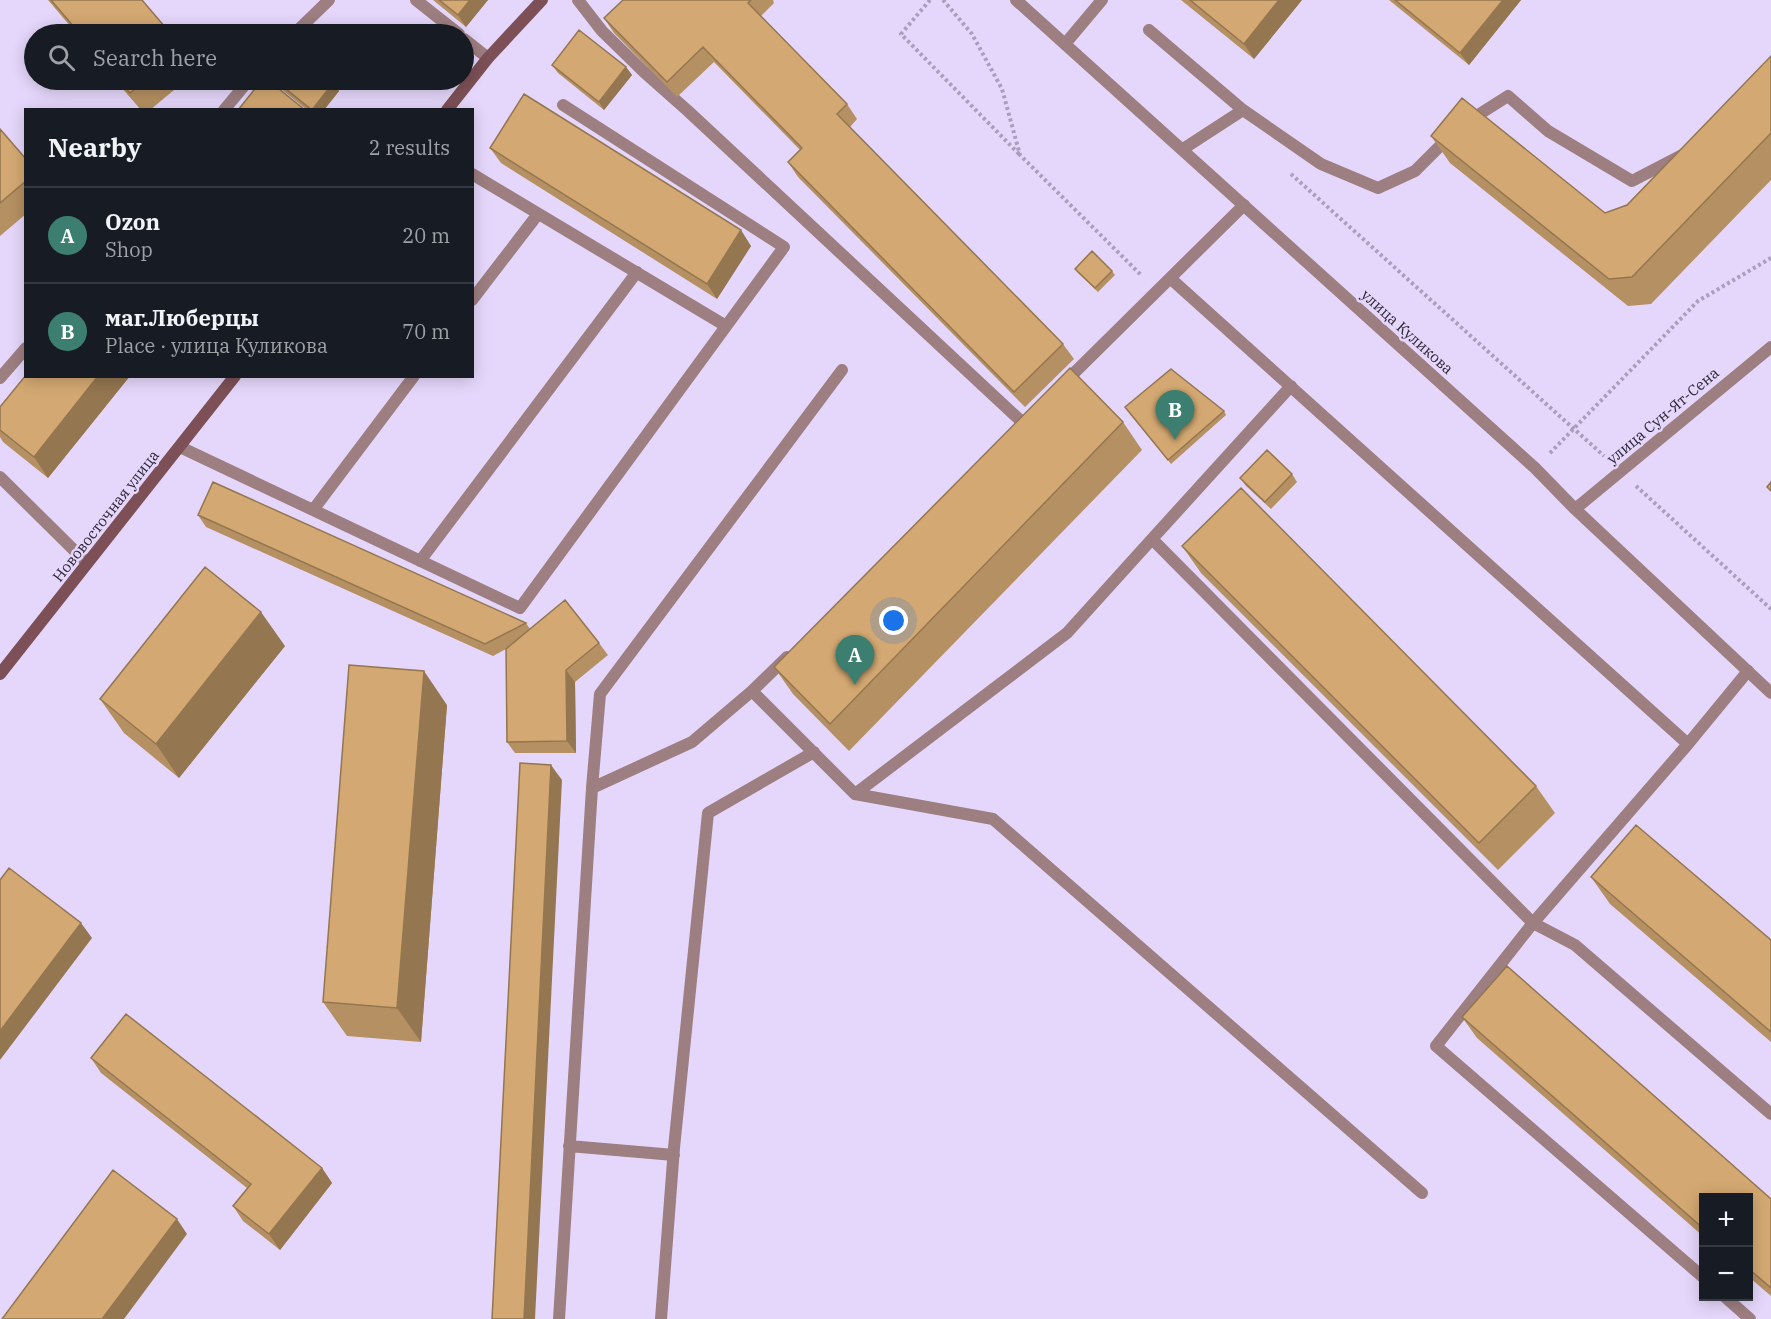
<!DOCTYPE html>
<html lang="en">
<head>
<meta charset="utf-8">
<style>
	body { margin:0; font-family:"IBM Plex Serif",serif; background:#20242c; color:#f1f3f6 }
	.controls { position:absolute; right:18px; bottom:18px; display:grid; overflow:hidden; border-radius:0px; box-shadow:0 3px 15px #0003 }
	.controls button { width:54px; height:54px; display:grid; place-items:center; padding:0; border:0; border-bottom:2px solid #363941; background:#171b24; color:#f1f3f6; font:30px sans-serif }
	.you { position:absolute; left:894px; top:621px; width:21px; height:21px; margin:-15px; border:4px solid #fff; border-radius:50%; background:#1a73e8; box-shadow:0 0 0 9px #1a73e833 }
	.badge { display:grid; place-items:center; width:39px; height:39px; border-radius:50%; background:#3c7e6f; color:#fff; font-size:20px; font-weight:700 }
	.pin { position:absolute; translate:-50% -50px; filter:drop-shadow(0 2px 3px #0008) }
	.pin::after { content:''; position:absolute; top:32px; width:21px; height:18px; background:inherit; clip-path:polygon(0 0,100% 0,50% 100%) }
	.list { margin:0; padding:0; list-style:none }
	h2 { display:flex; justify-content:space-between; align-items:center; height:78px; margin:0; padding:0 24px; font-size:26px }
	h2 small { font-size:20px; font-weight:400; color:#9ea1a6 }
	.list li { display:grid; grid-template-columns:39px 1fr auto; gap:18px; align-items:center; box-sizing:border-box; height:96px; padding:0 24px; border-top:2px solid #363941 }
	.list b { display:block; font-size:22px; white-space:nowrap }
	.list p { margin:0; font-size:20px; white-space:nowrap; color:#9ea1a6 }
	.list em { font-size:20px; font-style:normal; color:#9ea1a6 }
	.icon { flex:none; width:33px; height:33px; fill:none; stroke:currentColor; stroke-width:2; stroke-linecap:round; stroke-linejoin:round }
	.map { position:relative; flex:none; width:1771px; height:1319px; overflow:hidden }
	.search { position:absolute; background:#171b24; box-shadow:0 3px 15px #0003; left:24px; top:24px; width:450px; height:66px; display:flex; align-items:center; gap:15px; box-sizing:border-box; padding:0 21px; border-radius:33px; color:#9ea1a6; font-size:22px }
	.panel { position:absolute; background:#171b24; box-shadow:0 3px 15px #0003; left:24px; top:108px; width:450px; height:270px; border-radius:0px }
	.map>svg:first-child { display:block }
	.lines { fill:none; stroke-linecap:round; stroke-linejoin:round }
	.path { stroke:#a99ebb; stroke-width:4; stroke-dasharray:3 3; stroke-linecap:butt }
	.service { stroke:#9d7e81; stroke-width:12 }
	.minor { stroke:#9d7e81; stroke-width:12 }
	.secondary { stroke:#7c5056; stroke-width:12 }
	.wall { fill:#b59062 }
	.shaded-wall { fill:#947650 }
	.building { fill:#d3a872; stroke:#947650; stroke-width:1.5 }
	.labels { text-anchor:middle; stroke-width:5; stroke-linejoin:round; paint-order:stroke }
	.street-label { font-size:15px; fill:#2a2432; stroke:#e5d7fb }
</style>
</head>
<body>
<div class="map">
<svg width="1771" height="1319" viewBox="0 0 1771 1319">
	<rect width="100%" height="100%" fill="#e5d7fb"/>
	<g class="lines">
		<path class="path" d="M930,0l-29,34 118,120
			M943,0l29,34 30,55 18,66 122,121
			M1291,174l313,282
			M1550,453l148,-152 73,-43
			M1636,486l135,123"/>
		<path class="service" d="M416,0l43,34
			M578,0l24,31 42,41 44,39 335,312
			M1149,30l94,80
			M294,34l35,-34
			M464,39l24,19
			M1065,44l37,-44
			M224,110l25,-30
			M1467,122l41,-26 40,35 84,50 50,-26
			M1183,149l60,-39 78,54 57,24 37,-17 34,-34
			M472,174l254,152
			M1170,278l518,466
			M472,300l66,-86
			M0,378l26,-30
			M1064,383l180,-178
			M180,447l340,161 264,-361 -221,-142
			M0,477l87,86
			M313,510l101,-134
			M1152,539l139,-153
			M420,561l217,-289
			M787,657l-35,34 103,103 212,-161 85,-94 381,384 42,22 196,169
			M592,788l100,-46 60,-51
			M855,794l138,25 429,374
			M569,1146l105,9
			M1704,1278l-268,-232 97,-123 155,-179 60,-73
			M1724,1296l26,23
			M559,1319l33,-531 8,-94 242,-324
			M661,1319l13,-171 34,-335 106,-61"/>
		<path class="minor" d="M1016,0l519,468 40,41 196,184
			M1575,509l196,-162"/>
		<path class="secondary" d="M447,110l41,-52 54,-58
			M0,674l235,-298"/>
	</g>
	<path class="wall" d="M48,0h94l29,34h-94z
		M433,0h55l-22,27z
		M623,0h150l1,3 -13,13 86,88 10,15 -7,8 213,217 11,15 -49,48 -227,-230 -10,-15 12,-12 -86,-88 -37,35 -63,-64 -10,-15z
		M1181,0h121l-48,59z
		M1389,0h132l-52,65z
		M1771,56v124l-120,124 -23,2 -178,-143 -19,-27 174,77 22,-8z
		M552,65l74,2 6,8 -28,35 -46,-37z
		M115,80h71l-36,30h-9z
		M275,80l58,3 6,8 -15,19h-17l-27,-22z
		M0,129l26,30v55l-26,22z
		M490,148l261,98 -34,53 -216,-136z
		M1075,269l37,2 3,4 -17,17 -20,-19z
		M26,376h104l-82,102 -45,-36 -3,-5v-30z
		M1128,411h96l2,4 -55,49z
		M1123,422l19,28 -293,301 -56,-57 -19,-27z
		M1292,474l5,8 -26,27 -25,-23 -6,-8z
		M198,515l328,108 4,6 69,14 9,12 -33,27 1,71h-61l-8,-11 -1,-93 -13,7 -287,-129z
		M1182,546l354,240 19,27 -57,57 -297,-297z
		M285,646l-106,132 -55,-45 -24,-34z
		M447,705l-26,337 -74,-6 -24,-34z
		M1591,877l180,63v102l-161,-138z
		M1462,1017l309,182v97l-22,-19v-80h-45v40l-227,-199z
		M91,1058l231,110 10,15 -52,67 -37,-29 -10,-15 14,-18 -146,-115z"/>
	<path class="shaded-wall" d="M470,0h18l-22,27 -8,-12z
		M1279,0h23l-48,59 -10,-15z
		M1503,0h18l-52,65 -9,-12z
		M626,67l6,8 -28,35 -5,-8z
		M333,83l6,8 -15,19h-11z
		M741,230l10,16 -34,53 -10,-15z
		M98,376h32l-82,102 -14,-21z
		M261,612l24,34 -106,132 -23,-34z
		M566,670l9,12 1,71 -9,-12z
		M424,671l23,34 -26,337 -24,-34z
		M551,765l11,15 -27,539h-11z
		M81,923l11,15 -92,122v-29z
		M322,1168l10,15 -52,67 -11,-16z
		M177,1219l10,15 -63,85h-22z"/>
	<path class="building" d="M51,0h91l29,34h-91z
		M439,0h31l-12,15z
		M623,0h128l-3,3 99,101 -10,10 226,230 -49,48 -226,-230 14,-14 -99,-101 -36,35 -63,-64z
		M1190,0h89l-35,44z
		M1395,0h108l-43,53z
		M579,30l47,37 -27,35 -47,-37z
		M1771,56v77l-139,144 -23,2 -178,-143 31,-38 143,115 22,-8z
		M118,80h28l-16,13z
		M262,80h6l37,30h-67z
		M275,80h54l4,3 -21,27z
		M524,94l217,136 -34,54 -217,-136z
		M0,129l26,30v22l-26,22z
		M1092,251l20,20 -17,17 -20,-19z
		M1070,368l53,54 -293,302 -56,-57z
		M1171,369l53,42 -56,49 -43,-53z
		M26,375v1h72l-64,81 -34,-27v-23z
		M1267,450l25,24 -27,28 -25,-24z
		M213,482l313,141 -41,21 -287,-129z
		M1771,482v9l-4,-4z
		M1241,488l295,298 -57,57 -297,-297z
		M205,567l56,45 -105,132 -56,-45z
		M565,600l34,43 -33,27 1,71 -60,1 -1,-93z
		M349,665l75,6 -27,337 -74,-6z
		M520,763l31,2 -27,554h-32z
		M1636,825l135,115v92l-180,-155z
		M9,868l72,55 -81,108v-151z
		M1507,966l264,233v89l-22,-19v-72h-45v32l-242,-212z
		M126,1014l196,154 -53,66 -36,-28 18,-22 -160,-126z
		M113,1170l64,49 -75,100h-100z"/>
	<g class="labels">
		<g class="street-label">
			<text transform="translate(1407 332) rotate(42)" y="5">улица Куликова</text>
			<text transform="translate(1663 416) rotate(-40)" y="5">улица Сун-Ят-Сена</text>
			<text transform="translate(106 516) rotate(-52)" y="5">Нововосточная улица</text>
		</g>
	</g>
</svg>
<div class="controls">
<button>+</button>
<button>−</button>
</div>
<div class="you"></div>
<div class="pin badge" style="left:855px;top:685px">A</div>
<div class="pin badge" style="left:1175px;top:440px">B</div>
<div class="search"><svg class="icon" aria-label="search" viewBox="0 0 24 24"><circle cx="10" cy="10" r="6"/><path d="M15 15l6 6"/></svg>Search here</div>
<section class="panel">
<h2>Nearby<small>2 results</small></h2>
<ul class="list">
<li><span class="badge">A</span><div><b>Ozon</b><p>Shop</p></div><em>20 m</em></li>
<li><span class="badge">B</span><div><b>маг.Люберцы</b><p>Place · улица Куликова</p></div><em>70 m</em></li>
</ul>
</section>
</div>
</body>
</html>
